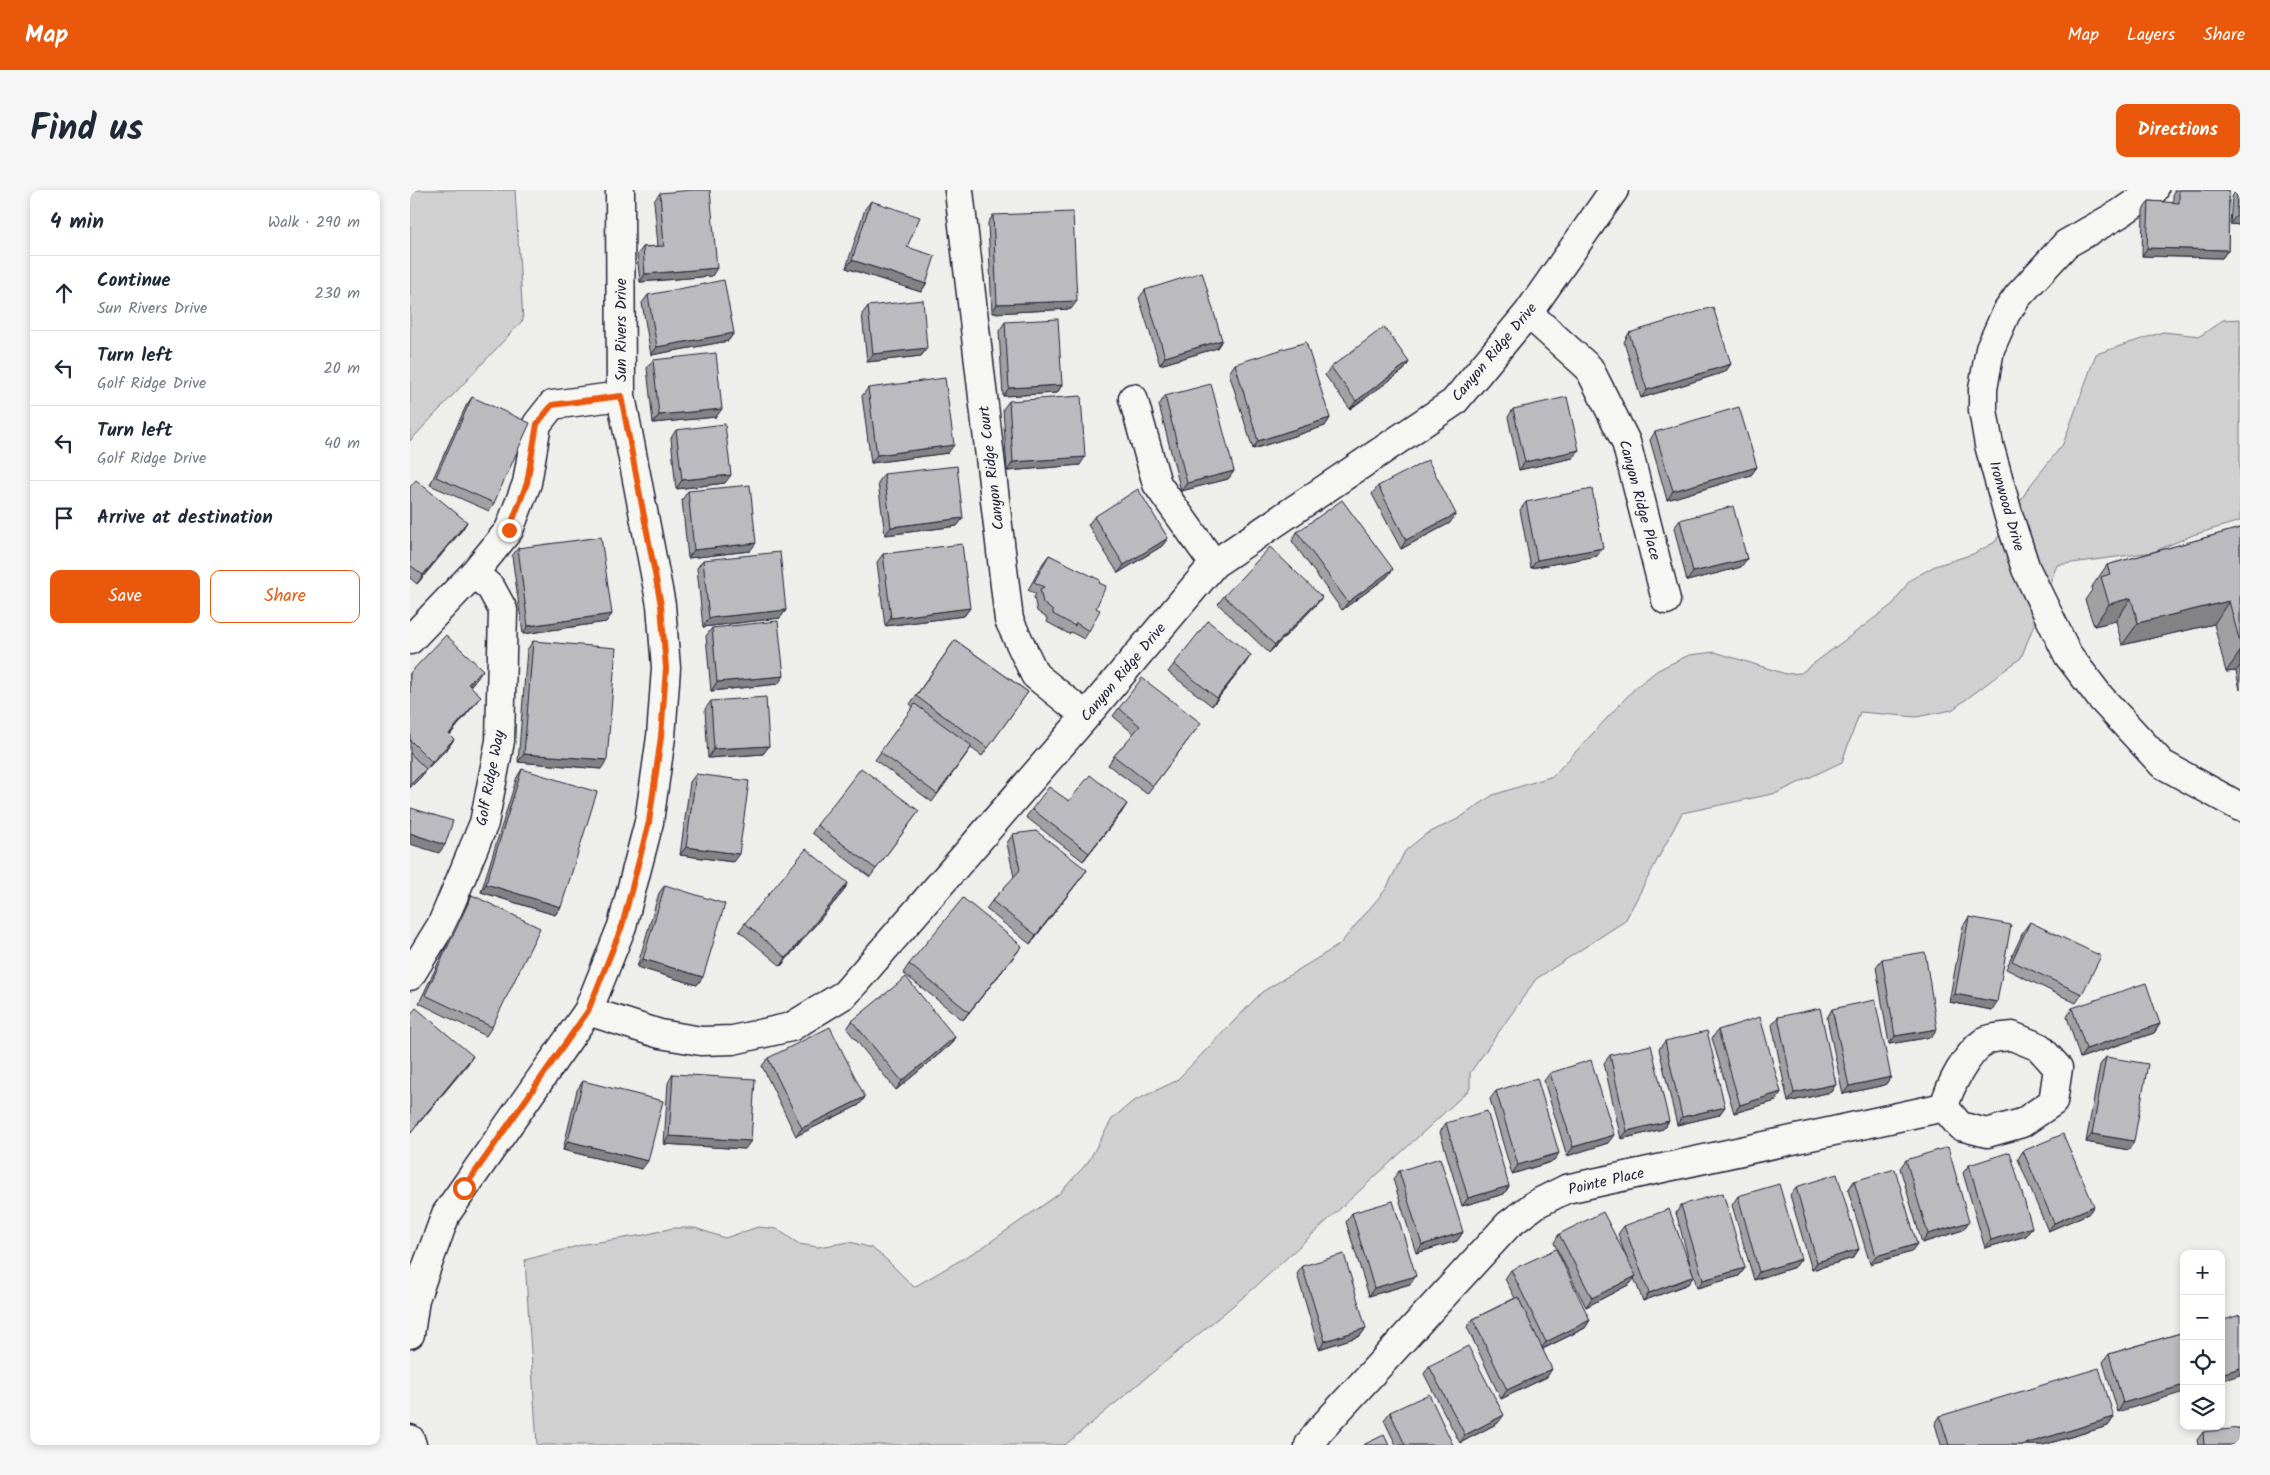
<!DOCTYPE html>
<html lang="en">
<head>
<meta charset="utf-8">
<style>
	body { margin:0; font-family:Kalam,sans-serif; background:#f6f6f7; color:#1f2937 }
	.controls { position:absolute; right:15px; bottom:15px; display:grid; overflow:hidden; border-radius:10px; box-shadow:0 2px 8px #0003 }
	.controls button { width:45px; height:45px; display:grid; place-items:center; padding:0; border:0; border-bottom:1px solid #e0e1e3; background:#fff; color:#1f2937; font:25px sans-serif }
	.stop { position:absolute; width:15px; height:15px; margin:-11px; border:4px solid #ea580c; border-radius:50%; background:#fff }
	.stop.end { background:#ea580c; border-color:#fff; box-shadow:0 1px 5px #0008 }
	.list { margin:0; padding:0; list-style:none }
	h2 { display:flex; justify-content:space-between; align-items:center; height:65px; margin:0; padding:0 20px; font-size:21px }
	h2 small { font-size:16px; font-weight:400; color:#747a83 }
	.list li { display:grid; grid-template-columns:32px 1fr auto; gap:15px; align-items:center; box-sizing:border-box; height:75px; padding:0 20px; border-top:1px solid #e0e1e3 }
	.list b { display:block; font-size:19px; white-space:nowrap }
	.list p { margin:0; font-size:16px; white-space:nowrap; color:#747a83 }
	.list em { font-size:16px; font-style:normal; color:#747a83 }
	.actions { display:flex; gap:10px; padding:15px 20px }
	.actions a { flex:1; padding:11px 0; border:1px solid #ea580c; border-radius:10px; text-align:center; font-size:18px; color:#ea580c }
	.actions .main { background:#ea580c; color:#fff }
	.icon { flex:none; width:28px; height:28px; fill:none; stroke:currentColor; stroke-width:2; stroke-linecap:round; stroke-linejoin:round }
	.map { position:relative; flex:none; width:1830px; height:1255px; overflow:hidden; border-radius:10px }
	header { display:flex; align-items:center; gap:30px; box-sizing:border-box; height:70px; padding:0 25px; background:#ea580c; color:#fff }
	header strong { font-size:24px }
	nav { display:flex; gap:28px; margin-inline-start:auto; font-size:18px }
	.intro { display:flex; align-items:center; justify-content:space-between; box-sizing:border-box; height:120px; padding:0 30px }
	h1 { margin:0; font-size:35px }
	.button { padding:12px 22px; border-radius:10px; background:#ea580c; color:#fff; font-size:18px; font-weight:700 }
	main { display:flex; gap:30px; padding:0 30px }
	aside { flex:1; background:#fff; border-radius:10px; box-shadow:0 2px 8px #0003 }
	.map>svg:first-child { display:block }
	.green { fill:#d0d0d1; stroke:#797986 }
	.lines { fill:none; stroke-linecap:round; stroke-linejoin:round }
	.minor-casing { stroke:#22223b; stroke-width:31 }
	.minor { stroke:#f6f6f2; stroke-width:28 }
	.wall { fill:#a1a1a4; stroke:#22223b }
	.shaded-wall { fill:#838386; stroke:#22223b }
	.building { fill:#bbbbbf; stroke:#22223b }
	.route { stroke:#ea580c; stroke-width:6 }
	.labels { text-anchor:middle; stroke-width:5; stroke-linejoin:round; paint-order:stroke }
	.street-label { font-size:15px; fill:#22223b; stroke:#f6f6f2 }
</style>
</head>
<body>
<header>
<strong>Map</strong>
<nav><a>Map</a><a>Layers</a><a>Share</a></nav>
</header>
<div class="intro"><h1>Find us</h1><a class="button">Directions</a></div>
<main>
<aside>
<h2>4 min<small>Walk · 290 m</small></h2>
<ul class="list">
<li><svg class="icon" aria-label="ahead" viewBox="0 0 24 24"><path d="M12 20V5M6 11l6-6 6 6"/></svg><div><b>Continue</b><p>Sun Rivers Drive</p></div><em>230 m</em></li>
<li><svg class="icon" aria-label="left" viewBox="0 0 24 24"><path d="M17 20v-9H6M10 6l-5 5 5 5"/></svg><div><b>Turn left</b><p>Golf Ridge Drive</p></div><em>20 m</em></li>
<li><svg class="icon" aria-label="left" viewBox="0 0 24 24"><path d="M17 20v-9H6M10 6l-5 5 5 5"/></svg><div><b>Turn left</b><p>Golf Ridge Drive</p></div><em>40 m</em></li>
<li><svg class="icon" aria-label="arrive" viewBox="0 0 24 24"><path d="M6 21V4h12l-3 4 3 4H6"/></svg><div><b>Arrive at destination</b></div></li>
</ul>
<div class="actions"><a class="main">Save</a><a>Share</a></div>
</aside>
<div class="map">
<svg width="1830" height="1255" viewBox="0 0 1830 1255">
	<rect width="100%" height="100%" fill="#eeeeeb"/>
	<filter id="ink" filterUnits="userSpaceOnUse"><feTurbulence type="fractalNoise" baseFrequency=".02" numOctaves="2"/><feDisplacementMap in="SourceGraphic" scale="10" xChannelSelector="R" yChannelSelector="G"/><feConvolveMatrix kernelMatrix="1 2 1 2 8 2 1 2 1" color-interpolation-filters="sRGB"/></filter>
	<g filter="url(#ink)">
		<path class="green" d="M0,0h105l8,130 -113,121z
			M1830,129v202l-47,14 -40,17 -96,13 -36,93 -69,52 -36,7 -56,-5 -18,50 -65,31 -95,20 -57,108 -89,58 -66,94v16l-217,200 -188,156h-528l-12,-185 60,-16 59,-9 29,-7h22l30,10 33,-11 19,2 22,15 19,3 32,-5 22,6 16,13 26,26 69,-40 76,-53 29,-32 24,-43 20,-17 44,-21 86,-89 77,-47 47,-56 19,-38 21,-17 32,-15 35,-24 60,-19 82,-88 23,-18 31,-15 26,-3 71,22 15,-1 92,-69 17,-24 25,-14 38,-12 22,-12 34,-55 34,-43 33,-90 67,-22 37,4 23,-16z"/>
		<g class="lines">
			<g class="minor-casing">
				<path id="minor" d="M1744,0l-35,24 -53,30 -48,52 -12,17 -16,36 -7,40v21l6,35 20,72 17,52 42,86 32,42 62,67 78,43
					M549,1l50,429 26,55 51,41
					M1118,123l61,55 37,74 40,158
					M723,208l24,86 57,80
					M0,450l64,-67 35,-43 18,-47 10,-59 15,-19 69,-9
					M0,786l32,-52 42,-101 16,-82 3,-131 -12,-22 -17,-15
					M178,821l72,23 41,7 32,-1 58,-13 54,-33 241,-278 128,-152 240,-162 74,-89 86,-123
					M1602,846l27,11 19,21 -5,34 -31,21 -35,10 -27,-7 -16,-19c6,-22 22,-53 41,-66 7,-4 20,-4 27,-5z
					M0,1144l5,-35 31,-85 142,-203 34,-85 27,-104 12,-85 5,-69 -5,-63 -40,-209 -1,-206
					M0,1249l2,6
					M899,1255l9,-13 190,-207 28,-21 30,-15 378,-82"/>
			</g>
			<use href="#minor" class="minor"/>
		</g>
		<path class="wall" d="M1765,0h54l-1,60 -6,8 -80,-2 1,-46 6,-9 24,2v-10z
			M1826,0h4v35l-10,-1 2,-27z
			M250,3l52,83 -72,6 -3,-27 6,-8 15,-1 -4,-45z
			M461,11l36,46 19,37 -5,8 -75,-24 19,-59z
			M583,25l78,94 -79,4 -4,-90z
			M735,100l77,50 -5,8 -57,17 -21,-67z
			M238,105l86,38 -6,8 -77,14 -9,-52z
			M458,116l59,42 -6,8 -54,6 -5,-48z
			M595,132l57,63 -5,8 -54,3 -4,-65z
			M1219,143l102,31 -6,8 -84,26 -17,-56z
			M243,170l63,57 -63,6 -6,-55z
			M999,172l-5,8 -54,39 -25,-34 6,-8z
			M825,174l95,54 -5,8 -72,23 -24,-76z
			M458,198l80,65 -77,10 -9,-67z
			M755,206l69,75 -6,8 -47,12 -22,-86z
			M62,207l22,106 -5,8 -59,-26 36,-79z
			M599,211l71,64 -73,6 -4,-62z
			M1103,219l66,41 -6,8 -54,12 -11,-53z
			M266,240l49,53 -49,6 -5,-51z
			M1245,242l102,35 -6,8 -84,25 -17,-60z
			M474,284l79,44 -6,8 -72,9 -7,-52z
			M968,296l72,37 -49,26 -29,-55z
			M0,297l57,35 -5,8 -45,54 -7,-6z
			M278,301l62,60 -62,7 -6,-58z
			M1116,312l71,54 -66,12 -11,-58z
			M684,327l74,21 -6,8 -44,27 -30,-48z
			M1270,330l61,47 -54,14 -13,-53z
			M1830,338v162l-4,-19 -10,1 -12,-48 -92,21 -6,-24 -22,5 -9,-26 7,-10 -1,-2 16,-23z
			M887,342l96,37 -6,8 -45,33 -50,-69z
			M108,358l94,66 -6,8 -83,12 -11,-78z
			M473,364l87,54 -6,8 -79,10 -8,-64z
			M639,365l50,28 -3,25 -7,23 -5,8 -13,-7 -2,2 -22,-12 1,-3 -11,-8 -3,-14 2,-3 -8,-4 15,-27z
			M293,370l83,50 -6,8 -77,9 -6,-59z
			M814,406l98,1 -6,8 -47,48 -51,-49z
			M302,438l66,56 -67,7 -5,-55z
			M545,450l73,52 -46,64 -11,-8 -39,54 -57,-42 38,-53 -3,-3z
			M123,451l68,128 -83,-7 9,-112z
			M764,474h71l-33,42 -44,-34z
			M0,483l67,6 -7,7 5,18 -25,31 4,4 -6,9 -22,22v-1l-5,8 -11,11z
			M301,511l58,45 -6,8 -55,4 -3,-49z
			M709,518l76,23 -48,63 -39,-29 6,-9 20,-22 -21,-18z
			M112,579l39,138 -6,8 -74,-23 36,-115z
			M286,584l37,88 -53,-7 10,-73z
			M659,611l53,11 -39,49 -57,-44 6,-8z
			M509,621l-49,66 -58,-44 5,-8z
			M603,644l74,36 -57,74 -44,-35 6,-8 22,-24 -7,-34z
			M438,693l-5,9 -62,74 -42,-35 6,-8z
			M255,695l32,100 -60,-18 22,-74z
			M62,705l20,132 -6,9 -67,-33 48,-100z
			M1559,727l23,93 -43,-8 14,-76z
			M1620,732l52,72 -6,9 -70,-34 18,-39z
			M606,764l-53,66 -60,-47 6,-9z
			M1472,769l55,70 -5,8 -43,7 -13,-77z
			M1662,818l88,16 -6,9 -74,25 -13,-41z
			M1422,819l59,68 -6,8 -42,9 -16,-76z
			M1368,827l58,67 -5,8 -43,10 -16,-77z
			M442,831l103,16 -5,8 -54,45 -49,-61z
			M1308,840l63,62 -5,9 -42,12 -22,-75z
			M1255,851l54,74 -42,10 -18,-76z
			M1200,865l59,66 -6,8 -42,10 -17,-76z
			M1696,867l23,93 -43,-8 14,-77z
			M358,868l97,39 -6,8 -63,31 -34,-70z
			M1140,883l58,70 -41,13 -23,-75z
			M263,884l72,75 -81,-5 4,-61z
			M173,891l59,88 -79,-19 14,-60z
			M1086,901l58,70 -42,13 -22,-75z
			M1036,933l63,63 -5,8 -42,12 -22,-74z
			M1613,961l71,55 -6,8 -40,17 -30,-72z
			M1496,970l57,70 -41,13 -22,-75z
			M1559,975l63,62 -6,9 -41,12 -22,-75z
			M989,981l64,61 -6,9 -41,12 -23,-74z
			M1444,991l57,71 -41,12 -22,-74z
			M1386,997l63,62 -6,9 -41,12 -22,-75z
			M1328,1006l63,63 -6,8 -41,13 -22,-75z
			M1271,1015l64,63 -6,8 -42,12 -3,-12 -6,8 -45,17 -9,-23 -4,6 -44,23 -32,-64 5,-9 68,25 -9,-25 6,-8 68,45 -16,-58z
			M942,1023l58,71 -41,12 -23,-74z
			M892,1076l64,62 -6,8 -41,13 -22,-75z
			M1101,1080l79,50 -5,8 -42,21 4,28 -46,22 -34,-72 6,-8 42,-21 -10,-19z
			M1774,1142l-66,80 -15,-50 6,-8z
			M1019,1176l69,57 -38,20 -36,-69z
			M980,1222l63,33h-57l-12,-25z
			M1530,1226l174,1 -6,9 -65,19h-102l-6,-21z
			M1793,1242l37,13h-42l-1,-5z"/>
		<path class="shaded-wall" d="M1826,26h4v9l-10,-1z
			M1737,58l81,2 -6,8 -80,-2z
			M442,70l74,24 -5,8 -75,-24z
			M307,78l-5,8 -72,6 5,-8z
			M667,111l-6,8 -79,4 5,-9z
			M324,143l-6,8 -77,14 6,-8z
			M812,150l-5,8 -57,17 5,-8z
			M517,158l-6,8 -54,6 6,-8z
			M999,172l-5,8 -54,39 6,-8z
			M1321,174l-6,8 -84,26 6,-8z
			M652,195l-5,8 -54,3 6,-8z
			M312,219l-6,8 -63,6 6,-8z
			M920,228l-5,8 -72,23 5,-8z
			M544,255l-6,8 -77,10 6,-8z
			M1169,260l-6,8 -54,12 6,-8z
			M675,267l-5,8 -73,6 6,-9z
			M1347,277l-6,8 -84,25 6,-9z
			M824,281l-6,8 -47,12 6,-8z
			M321,285l-6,8 -49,6 6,-9z
			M1046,324l-6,9 -49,26 5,-9z
			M553,328l-6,8 -72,9 6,-8z
			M57,332l-5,8 -45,54 6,-9z
			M758,348l-6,8 -44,27 6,-8z
			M346,353l-6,8 -62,7 6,-8z
			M1193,358l-6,8 -66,12 6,-8z
			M1337,369l-6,8 -54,14 6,-9z
			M983,379l-6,8 -45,33 6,-8z
			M912,407l-6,8 -47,48 6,-8z
			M1721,408l-15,23 -22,5 15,-22z
			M1819,411l-15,23 -92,21 16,-22z
			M560,418l-6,8 -79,10 6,-8z
			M376,420l-6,8 -77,9 6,-9z
			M202,424l-6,8 -83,12 5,-8z
			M1830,462v14l-4,5 -10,1z
			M841,465l-6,9 -33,42 5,-8z
			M73,480l-6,9 -15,14 6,-9z
			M374,486l-6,8 -67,7 6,-9z
			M71,506l-6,8 -32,39 6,-9z
			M44,549l-6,9 -22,22 6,-8z
			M359,556l-6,8 -55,4 6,-9z
			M114,564l83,6 -6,9 -83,-7z
			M16,579l-5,8 -11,11v-3z
			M717,614l-5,8 -39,49 6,-8z
			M0,643l35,12 -6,8 -29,-9z
			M276,657l53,7 -6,8 -53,-7z
			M677,680l-6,8 -51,66 6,-9z
			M438,693l-5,9 -62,74 5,-8z
			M76,694l75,23 -6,8 -74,-23z
			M612,756l-6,8 -53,66 6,-8z
			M233,769l60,18 -6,8 -60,-18z
			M1545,804l42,8 -5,8 -43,-8z
			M1750,834l-6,9 -74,25 6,-9z
			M1527,839l-5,8 -43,7 6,-8z
			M545,847l-5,8 -54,45 6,-9z
			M63,866l-5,8 -58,70v-1z
			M1481,887l-6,8 -42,9 6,-8z
			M1426,894l-5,8 -43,10 6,-9z
			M1371,902l-5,9 -42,12 6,-8z
			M455,907l-6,8 -63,31 6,-8z
			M1315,917l-6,8 -42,10 5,-8z
			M1259,931l-6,8 -42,10 6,-8z
			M1682,944l42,7 -5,9 -43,-8z
			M1204,945l-6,8 -41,13 6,-9z
			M259,946l82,5 -6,8 -81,-5z
			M158,951l80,20 -6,8 -79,-19z
			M1149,963l-5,8 -42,13 6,-9z
			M1099,996l-5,8 -42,12 6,-8z
			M1684,1016l-6,8 -40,17 6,-8z
			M1559,1032l-6,8 -41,13 6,-9z
			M1622,1037l-6,9 -41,12 6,-8z
			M1053,1042l-6,9 -41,12 6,-8z
			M1507,1054l-6,8 -41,12 6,-8z
			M1449,1059l-6,9 -41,12 5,-8z
			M1391,1069l-6,8 -41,13 5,-8z
			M1335,1078l-6,8 -42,12 6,-8z
			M1006,1086l-6,8 -41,12 5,-8z
			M1226,1086l-6,8 -44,23 6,-9z
			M1284,1086l-6,8 -45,17 6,-8z
			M1180,1130l-5,8 -45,22 6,-8z
			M956,1138l-6,8 -41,13 6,-8z
			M1830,1178v7l-19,6v-7z
			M1142,1179l-5,8 -46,22 6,-9z
			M1774,1195v7l-66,20 5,-9z
			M1094,1225l-6,8 -38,20 5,-8z
			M1704,1227l-6,9 -65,19h-21z"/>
		<path class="building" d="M282,0h18l7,78 -72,6 -2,-27 21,-1 -4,-53z
			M1769,0h50l-1,60 -81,-2 2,-47 30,2z
			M1827,0h3v26h-4z
			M461,11l49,16 -13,30 28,9 -9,28 -74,-24z
			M663,22l4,89 -80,3 -4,-89z
			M792,82l20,68 -57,17 -20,-67z
			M314,90l10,53 -77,14 -9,-52z
			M513,110l4,48 -54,6 -5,-48z
			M1303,117l18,57 -84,26 -18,-57z
			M648,129l4,66 -53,3 -4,-66z
			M974,137l25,35 -53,39 -25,-34z
			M896,152l24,76 -72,23 -23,-77z
			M306,163l6,56 -63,6 -6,-55z
			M535,188l9,67 -77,10 -9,-67z
			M801,194l23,87 -47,12 -22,-87z
			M671,206l4,61 -72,5 -4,-61z
			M62,207l58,26 -36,80 -58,-26z
			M1157,207l12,53 -54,12 -12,-53z
			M1329,217l18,60 -84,24 -18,-59z
			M315,234l6,51 -49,5 -6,-50z
			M1018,270l28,54 -50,26 -28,-54z
			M547,276l6,52 -72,9 -7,-53z
			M6,290l51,42 -44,53 -13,-10v-78z
			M340,295l6,58 -62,7 -6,-59z
			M728,299l30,49 -44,27 -30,-48z
			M1182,299l11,59 -66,12 -11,-58z
			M932,310l51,69 -45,33 -51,-70z
			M1323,316l14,53 -54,13 -13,-52z
			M1830,338v115l-11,-42 -91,22 -7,-25 -22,6 -8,-27 9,-3 -3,-9z
			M191,347l11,77 -84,12 -10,-78z
			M552,354l8,64 -79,10 -8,-64z
			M860,357l52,50 -47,48 -51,-49z
			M370,362l6,58 -77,8 -6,-58z
			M639,365l51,25 -1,3 7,3 -10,22 4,2 -11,21 -13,-8 -1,3 -22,-12v-3l-10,-8 -3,-14 4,-2 -10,-5z
			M368,431l6,55 -67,6 -5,-54z
			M798,431l43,34 -34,43 -43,-34z
			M36,445l37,35 -15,14 13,12 -32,38 5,5 -22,23 -22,-22v-67z
			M545,450l73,52 -40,56 -72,-52z
			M123,451l83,7 -9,112 -83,-6z
			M732,488l59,45 -48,63 -39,-30 26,-30 -21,-18z
			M356,507l3,49 -55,3 -3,-48z
			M505,514l57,42 -35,48 -57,-42z
			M0,563l16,16 -16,16z
			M451,578l58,43 -43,58 -59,-44z
			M112,579l75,23 -36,115 -75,-23z
			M286,584l53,7 -10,73 -53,-7z
			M680,585l37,29 -38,49 -57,-44 17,-22 20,14z
			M1,618l42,13 -8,24 -35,-12z
			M626,641l51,39 -51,65 -44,-34 28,-31 -7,-36z
			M396,659l42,34 -62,75 -41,-35z
			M255,695l60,19 -22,73 -60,-18z
			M62,705l68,33 -48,99 -67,-32z
			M553,708l59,48 -53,66 -60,-48z
			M1559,727l42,8 -14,77 -42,-8z
			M1620,732l71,34 -19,38 -70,-33z
			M1515,762l12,77 -42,7 -13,-77z
			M496,787l49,60 -53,44 -50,-60z
			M1736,793l14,41 -74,25 -14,-41z
			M1465,810l16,77 -42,9 -17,-77z
			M6,818l57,48 -63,77v-118z
			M1410,818l16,76 -42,9 -16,-76z
			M1350,827l21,75 -41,13 -22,-75z
			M420,837l35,70 -63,31 -34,-70z
			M1297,841l18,76 -43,10 -17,-76z
			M1241,855l18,76 -42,10 -17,-76z
			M1696,867l42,7 -14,77 -42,-7z
			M1181,870l23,75 -41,12 -23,-74z
			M263,884l82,5 -4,62 -82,-5z
			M1127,888l22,75 -41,12 -22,-74z
			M173,891l80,20 -15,60 -80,-20z
			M1077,921l22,75 -41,12 -22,-75z
			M1653,944l31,72 -40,17 -31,-72z
			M1538,957l21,75 -41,12 -22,-74z
			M1600,962l22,75 -41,13 -22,-75z
			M1030,968l23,74 -41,13 -23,-74z
			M1485,979l22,75 -41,12 -22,-75z
			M1427,984l22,75 -42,13 -21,-75z
			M1369,994l22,75 -42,13 -21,-76z
			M1313,1003l22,75 -42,12 -22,-75z
			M983,1011l23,75 -42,12 -22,-75z
			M1259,1019l25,67 -45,17 -25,-67z
			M1193,1022l33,64 -44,22 -33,-64z
			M1146,1059l34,71 -44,22 -35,-72z
			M934,1064l22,74 -41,13 -23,-75z
			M1108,1107l34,72 -45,21 -34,-71z
			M1830,1125v53l-19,6v-53z
			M1774,1142v53l-61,18 -14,-49z
			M1058,1156l36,69 -39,20 -36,-69z
			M1689,1178l15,49 -92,28h-73l-9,-29z
			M1019,1204l24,51h-48l-15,-33z
			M1830,1238v17h-36l-1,-13z
			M974,1245l5,10h-26z"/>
	</g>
	<g class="lines" filter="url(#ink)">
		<path class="route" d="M54,998l124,-177 34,-85 27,-104 12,-85 5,-69 -5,-63 -40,-209 -69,9 -15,19 -10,59 -18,47"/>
	</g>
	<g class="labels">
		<g class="street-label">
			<text transform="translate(211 140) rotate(-90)" y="5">Sun Rivers Drive</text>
			<text transform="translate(1084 162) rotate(-50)" y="5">Canyon Ridge Drive</text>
			<text transform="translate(581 278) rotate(-97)" y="5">Canyon Ridge Court</text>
			<text transform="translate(1230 310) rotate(75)" y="5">Canyon Ridge Place</text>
			<text transform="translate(1597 316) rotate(74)" y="5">Ironwood Drive</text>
			<text transform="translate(713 482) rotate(-50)" y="5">Canyon Ridge Drive</text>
			<text transform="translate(80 588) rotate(-79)" y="5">Golf Ridge Way</text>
			<text transform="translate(1196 991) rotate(-13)" y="5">Pointe Place</text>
		</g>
	</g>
</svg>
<div class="controls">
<button>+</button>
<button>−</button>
<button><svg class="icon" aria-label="locate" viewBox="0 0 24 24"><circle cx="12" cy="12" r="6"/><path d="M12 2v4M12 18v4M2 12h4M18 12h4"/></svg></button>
<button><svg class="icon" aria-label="layers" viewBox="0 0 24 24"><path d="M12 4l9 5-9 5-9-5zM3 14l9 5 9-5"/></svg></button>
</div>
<div class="stop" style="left:54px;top:998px"></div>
<div class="stop end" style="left:99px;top:340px"></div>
</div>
</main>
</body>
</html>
